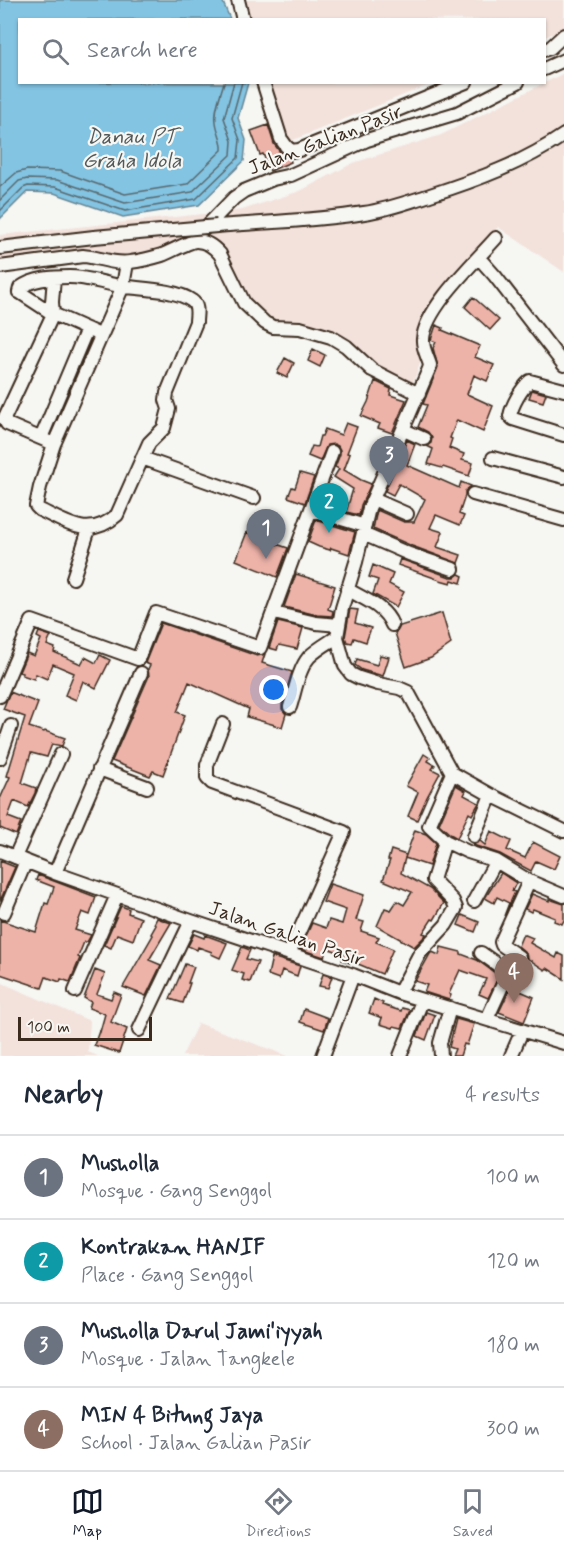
<!DOCTYPE html>
<html lang="en">
<head>
<meta charset="utf-8">
<style>
	body { margin:0; font-family:Mynerve,sans-serif; background:#f6f6f7; color:#1f2937 }
	.scale { position:absolute; left:18px; bottom:15px; width:134px; box-sizing:border-box; padding-left:6px; border:3px solid #3b2a1e; border-top:0; font-size:16px; line-height:21px; white-space:nowrap; color:#3b2a1e; -webkit-text-stroke:4px #f6f6f2; paint-order:stroke }
	.you { position:absolute; left:274px; top:690px; width:21px; height:21px; margin:-15px; border:4px solid #fff; border-radius:50%; background:#1a73e8; box-shadow:0 0 0 9px #1a73e833 }
	.badge { display:grid; place-items:center; width:39px; height:39px; border-radius:50%; background:#111827; color:#fff; font-size:20px; font-weight:700 }
	.pin { position:absolute; translate:-50% -50px; filter:drop-shadow(0 2px 3px #0008) }
	.pin::after { content:''; position:absolute; top:32px; width:21px; height:18px; background:inherit; clip-path:polygon(0 0,100% 0,50% 100%) }
	.list { margin:0; padding:0; list-style:none }
	h2 { display:flex; justify-content:space-between; align-items:center; height:78px; margin:0; padding:0 24px; font-size:26px }
	h2 small { font-size:20px; font-weight:400; color:#747a83 }
	.list li { display:grid; grid-template-columns:39px 1fr auto; gap:18px; align-items:center; box-sizing:border-box; height:84px; padding:0 24px; border-top:2px solid #e0e1e3 }
	.list b { display:block; font-size:22px; white-space:nowrap }
	.list p { margin:0; font-size:20px; white-space:nowrap; color:#747a83 }
	.list em { font-size:20px; font-style:normal; color:#747a83 }
	.icon { flex:none; width:33px; height:33px; fill:none; stroke:currentColor; stroke-width:2; stroke-linecap:round; stroke-linejoin:round }
	.map { position:relative; flex:none; width:564px; height:1056px; overflow:hidden }
	.search { position:absolute; background:#fff; box-shadow:0 2px 4px #0004; left:18px; right:18px; top:18px; height:66px; display:flex; align-items:center; gap:15px; box-sizing:border-box; padding:0 21px; border-radius:0px; color:#747a83; font-size:22px }
	.sheet { height:414px; background:#fff }
	nav { display:flex; justify-content:space-around; align-items:center; box-sizing:border-box; height:84px; border-top:2px solid #e0e1e3; background:#fff; font-size:16px; color:#747a83 }
	nav a { display:grid; justify-items:center; gap:3px }
	nav .on { color:#111827 }
	.map>svg:first-child { display:block }
	.built { fill:#f3e2dc }
	.water { fill:#83c4e3; stroke:#668694; stroke-width:1.5 }
	.lines { fill:none; stroke-linecap:round; stroke-linejoin:round }
	.shore { stroke:#58686d; stroke-width:1.5 }
	.building { fill:#edb3a9; stroke:#3b2a1e; stroke-width:1.5 }
	.minor-casing { stroke:#3b2a1e; stroke-width:16 }
	.minor { stroke:#f6f6f2; stroke-width:12 }
	.minor-bridge-casing { stroke:#3b2a1e; stroke-width:16; stroke-linecap:butt }
	.minor-bridge { stroke:#f6f6f2; stroke-width:12 }
	.labels { text-anchor:middle; stroke-width:4.5; stroke-linejoin:round; paint-order:stroke }
	.street-label { font-size:20px; fill:#3b2a1e; stroke:#f6f6f2 }
	.water-label { font-size:21px; font-style:italic; fill:#515859; stroke:#f6f6f2 }
</style>
</head>
<body>
<div class="map">
<svg width="564" height="1056" viewBox="0 0 564 1056">
	<rect width="100%" height="100%" fill="#f6f6f2"/>
	<filter id="ink" filterUnits="userSpaceOnUse"><feTurbulence type="fractalNoise" baseFrequency=".0167" numOctaves="2"/><feDisplacementMap in="SourceGraphic" scale="12" xChannelSelector="R" yChannelSelector="G"/><feConvolveMatrix kernelMatrix="1 2 1 2 8 2 1 2 1" color-interpolation-filters="sRGB"/></filter>
	<g filter="url(#ink)">
		<path class="built" d="M229,0h335v29l-19,8 -1,-17 -308,-1z
			M564,73v199l-66,-45 -67,78 -7,11 -8,28 6,14 -9,25 -19,-7 -29,-18 -19,-19 -24,-10 -46,-5 -24,-21 -13,-17 -4,-17 -11,-19 -12,-12 -28,2 -21,9 -37,9 -24,-3 -8,-4 -94,11v-27l242,-25 58,-19 53,-28 88,-28z
			M262,83h171l-147,60z
			M0,982l90,39 -2,31 10,4h-98z
			M198,1023l90,33h-106z"/>
		<path class="water" d="M0,0h222l8,19 -210,1v62l228,1 -10,35 8,22 -2,21 -45,44 -76,12 -69,-24 -27,-1 -27,27z"/>
		<g class="lines">
			<path class="shore" d="M0,187l16,-14 11,-3 33,1 65,23 62,-10 35,-34c1,-10 -5,-18 -6,-28 -2,-13 5,-28 8,-40
				M0,200l19,-19 8,-2 30,1 68,23 67,-11 39,-37 1,-14 -8,-23 10,-36
				M0,211l23,-23 5,-2 27,1 70,24 71,-12 42,-41 2,-18 -8,-22 10,-36"/>
		</g>
		<path class="building" d="M268,125l6,19 6,8 10,7 1,3 -21,9 -7,-17 -3,1 -9,-24z
			M473,297l26,23 -9,10 -25,-23z
			M436,325l7,3 -1,2 38,16 -5,11 19,8 -7,16 -13,-6 -7,19 26,12 -10,26 -26,-12 -7,18 2,1 -3,9 15,6 -2,6 11,3 -4,13 -26,-9 -1,1 -14,-4 5,-15 -6,-3 4,-3 1,-5 -4,-6 -10,-5 9,-22 -4,-1 15,-37 -5,-19 3,-6 -5,-2z
			M313,349l12,6 -5,12 -12,-6z
			M285,358l9,5 -7,15 -10,-5z
			M375,381l16,8 -1,6 16,5 -14,33 -14,-5 2,-4 -19,-8 7,-14z
			M532,390l14,4 -3,8 -14,-4z
			M346,423l11,4 -10,26 3,1 -6,16 17,10 10,4 -10,21 -2,10 -13,-3 7,-23 -19,-12 5,-8 -4,-2 5,-13v-4l-2,-4 -4,-2 -7,1 -7,16 -12,-5 4,-10 5,1 3,-11h2l3,-7 16,6z
			M407,440l8,4 -8,21 52,23 2,-6 10,4 -6,5v5l-6,18 5,2 -4,9 -24,-10 -6,13 13,4 -6,15 24,8 -3,8 -46,-17 -39,-17 4,-19 27,12h10l11,-23 -26,-15 -6,11 -8,-4z
			M300,473l14,4 -9,26 -17,-6 4,-10 3,1z
			M326,493l9,3 -4,11 -9,-3z
			M316,520l39,12 -6,22 -18,-6 -1,2 -11,-3 -11,-5z
			M247,532l9,5 32,11 -11,29 -41,-17z
			M400,559l50,18h5l4,-3 4,2 -2,7 -9,-3 -1,3 -11,-3 -42,-15z
			M373,565l20,9 -4,10 15,8 -8,15 -23,-13 5,-14 -9,-3z
			M296,574l39,12 -7,23 5,2 -1,5 -15,-1 -33,-8z
			M350,609l8,1 -3,13 16,5 -5,14 -12,-4 -2,5 -5,-1 -2,-5z
			M442,613l9,31 -20,14 -25,9 -11,-34 3,-3 2,-4z
			M278,622l25,6 -6,21 -18,-4 -2,5 -8,-2z
			M161,623l96,33 8,-2 -3,9 30,9 -10,33v4l4,5 -4,13 -35,-10 2,-8 -60,-27 -12,30 8,3 -22,60 -10,-4 -3,5 -38,-15 37,-85 -1,-7 2,-4 -5,-2z
			M39,632l12,4 -4,9 8,3 -1,4 27,12 4,-7 11,6 4,-8 10,5 -14,28 -13,-7 -7,19 -11,-5 9,-22 -21,-9 -6,15 -11,-5 -2,5 -12,-4v-2l-3,-1 8,-19 7,3 7,-17 -4,-2z
			M380,655l9,2 -6,19 -21,-6 -7,-5 2,-6 20,6z
			M10,692l28,11 -9,24 15,5 1,-1 20,7 -3,8 -10,-2 -5,13 -16,-4 -9,30 14,5 -1,5 -7,14 -14,-6 -6,16 13,5 -5,13 -16,-7v-29l10,-22 -3,-1 18,-59 -22,-8z
			M424,754l6,4 -2,3 7,4 -3,4 8,4 -13,24 -10,23 -9,-4 10,-24 -12,-6z
			M456,785l10,6 -2,4 15,8 -7,12 -3,-2 -12,25 -7,-4 -11,-10z
			M415,830l11,4 10,9 -7,23 -24,-8 -4,15 29,16 14,14 -10,17 -2,-1 -9,14 3,1 -1,2 -11,11 -37,-21 8,-18 6,2 6,-9 7,4 8,-13 -29,-12 7,-20h-2l3,-10 15,5 -1,3z
			M491,831l20,10 -4,9 18,8 8,-16 27,14 -6,13 -18,-8 -5,10 -31,-17 -27,-9 7,-4 5,4z
			M0,861l15,6 -15,34z
			M501,873l15,10 -4,8 3,1 -11,24 5,-13 -12,-6 -3,6 -9,-5z
			M38,875l58,22 -6,18 -8,-3 -7,18 16,5 -4,7h-3l-6,15 2,1 -10,24 -9,-3 -1,3 -14,-5 -4,11 -42,-14v-54l36,12 9,-29 3,1 6,-17 -18,-7z
			M330,884l34,11 -8,25 8,2 -3,9 18,6 -3,5 17,7 -11,25 -31,-13 -1,2 -8,-3 2,-6 -17,-6 -3,9 -24,-8 12,-26 14,5 3,-8 13,4 4,-14 -23,-8z
			M532,894l17,7v-2l15,5v16l-2,4 -8,-3 1,-3 -22,-9 -2,3 -6,-3z
			M121,906l8,3 -1,4 13,5 -8,22 -16,-6 -6,14 -7,-3z
			M462,915l17,7 -4,10 -17,-7z
			M157,918l14,5 -22,37 12,5 -15,31 -23,-9 30,-52 -2,-1 5,-9 -2,-1z
			M194,934l10,4 1,-3 22,8 -7,15 -9,-4 1,-2 -14,-5 -1,3 -9,-4z
			M523,934l10,4 -3,5 26,15 2,-5 6,3v23l-17,-11 -2,2 -18,-12 -1,-5 -8,-7z
			M242,947l8,3 -4,9 12,3 -8,20 -8,-2 2,-6 -12,-4z
			M441,947l20,5v2l16,6 22,16 -11,22 -9,-4 7,-15 -26,-9 -11,24 2,1 -2,5 -25,-8 3,-7 -12,-4 15,-27 2,-2 7,3z
			M272,957l28,9 -3,10 -15,-6 -3,9 -11,-4z
			M185,964l9,3 -6,16h2l-7,20 -13,-4z
			M95,970l10,4 -8,20 14,5 3,-7 7,3 -10,27 16,7 -8,24 -25,-8 5,-14 1,1 5,-18 -16,-6 2,-6 -7,-4z
			M323,974l9,3 -4,11 -9,-2z
			M511,987l23,10 -10,25 -25,-10z
			M374,999l9,4 -1,2 19,6 1,-3 8,2 -8,18 -8,-2 -1,2 -13,-4 2,-6 -13,-5z
			M304,1009l24,9 -4,12 -24,-8z
			M426,1012l9,3 -9,25 -9,-4z
			M456,1019l18,5 -7,21 -3,-1 -4,12h-8l3,-7 -6,-2z"/>
		<g class="lines">
			<g class="minor-casing">
				<path id="minor" d="M238,0l5,20
					M544,50l6,-2 14,-13
					M544,69l20,-9
					M263,82l18,57 5,7 5,5 8,-1 167,-68
					M217,226c48,-4 98,-5 147,-13 22,-3 44,-11 66,-18 47,-15 93,-32 134,-60
					M203,230l31,-32 10,-7 29,-12 18,-4 76,-35 90,-27 61,-31
					M0,248l94,-11
					M479,258l16,18 69,89
					M0,267l83,-11c16,1 31,9 47,6 10,-1 22,-4 32,-7 8,-3 28,-14 34,-14 11,0 18,6 24,13l24,49 21,20 8,4 27,1 31,9 15,9 26,24 47,24
					M54,278l-2,24 1,12 -49,105 3,5 47,20
					M100,335l-47,-21 -32,-21 -2,-1 1,-4c14,-10 33,-11 49,-11 17,0 34,6 51,9 19,3 57,3 72,15 7,5 4,14 4,21l-29,71 -1,7 3,9 -5,19 -15,15 -32,72c-28,25 -49,8 -77,-5l-4,-4 4,-19 14,-43 69,-158 4,-23
					M564,390l-34,-9c-9,8 -18,24 -20,35l3,3 51,16
					M404,430l20,9
					M41,438l46,-109
					M142,458l112,40
					M493,458l71,19
					M473,494l91,26
					M373,499l34,15
					M312,510l53,16
					M363,534l46,20 44,15
					M73,578l16,-49
					M347,589c16,10 38,17 45,36
					M274,613l42,10 23,2
					M0,696l32,-75 106,38 18,-46 104,35 72,-196
					M290,707c5,-15 8,-37 19,-50 8,-8 19,-14 28,-20
					M223,724l-16,41v13l5,5 132,49 -55,122
					M0,758l11,-32
					M99,769l48,18
					M452,773l39,22 73,36
					M474,836l17,-41
					M445,841l23,11 28,9 33,20 -28,61 1,3 17,12v5l-16,22 -16,35
					M0,851l55,22 136,48 162,54 46,18 165,50
					M15,857l46,-103
					M55,873l86,-200
					M529,881l35,15
					M474,901l22,-40
					M4,913l22,-52
					M481,953l28,20
					M75,991l42,-96
					M399,993l21,-40 26,-28 10,-17 -3,-7 -20,-21 12,-39 -16,-15 23,-53 -44,-81 -9,-4 -21,-4 -19,-6 -8,-4 -6,-8 -8,-29 5,-29 14,-46 13,-54 60,-139 1,-4c-2,-7 -8,-18 -7,-26 2,-31 52,-77 73,-101
					M139,1030l52,-109
					M323,1056l30,-81
					M400,1056l22,-55
					M441,1056l-1,-13 10,-35
					M511,1056l11,-25"/>
			</g>
			<use href="#minor" class="minor"/>
			<g class="minor-bridge-casing">
				<path id="minor-bridge" d="M94,237l123,-11"/>
			</g>
			<use href="#minor-bridge" class="minor-bridge"/>
		</g>
	</g>
	<g class="labels">
		<g class="street-label">
			<text transform="translate(325 139) rotate(-21)" y="7">Jalan Galian Pasir</text>
			<text transform="translate(287 933) rotate(19)" y="7">Jalan Galian Pasir</text>
		</g>
		<g class="water-label">
			<text x="132" y="143">Danau PT<tspan x="132" dy="24">Graha Idola</tspan></text>
		</g>
	</g>
</svg>
<div class="scale">100 m</div>
<div class="you"></div>
<div class="pin badge" style="left:266px;top:559px;background:#6b7280">1</div>
<div class="pin badge" style="left:329px;top:533px;background:#0f9aa8">2</div>
<div class="pin badge" style="left:389px;top:486px;background:#6b7280">3</div>
<div class="pin badge" style="left:514px;top:1003px;background:#8d6e63">4</div>
<div class="search"><svg class="icon" aria-label="search" viewBox="0 0 24 24"><circle cx="10" cy="10" r="6"/><path d="M15 15l6 6"/></svg>Search here</div>
</div>
<section class="sheet">
<h2>Nearby<small>4 results</small></h2>
<ul class="list">
<li><span class="badge" style="background:#6b7280">1</span><div><b>Musholla</b><p>Mosque · Gang Senggol</p></div><em>100 m</em></li>
<li><span class="badge" style="background:#0f9aa8">2</span><div><b>Kontrakan HANIF</b><p>Place · Gang Senggol</p></div><em>120 m</em></li>
<li><span class="badge" style="background:#6b7280">3</span><div><b>Musholla Darul Jami'iyyah</b><p>Mosque · Jalan Tangkele</p></div><em>180 m</em></li>
<li><span class="badge" style="background:#8d6e63">4</span><div><b>MIN 4 Bitung Jaya</b><p>School · Jalan Galian Pasir</p></div><em>300 m</em></li>
</ul>
</section>
<nav>
<a class="on"><svg class="icon" aria-label="map" viewBox="0 0 24 24"><path d="M3 6l6-2 6 2 6-2v14l-6 2-6-2-6 2zM9 4v14M15 6v14"/></svg>Map</a>
<a><svg class="icon" aria-label="directions" viewBox="0 0 24 24"><path d="M12 3l9 9-9 9-9-9zM9 14v-3h6M13 9l2 2-2 2"/></svg>Directions</a>
<a><svg class="icon" aria-label="saved" viewBox="0 0 24 24"><path d="M7 4h10v16l-5-4-5 4z"/></svg>Saved</a>
</nav>
</body>
</html>
